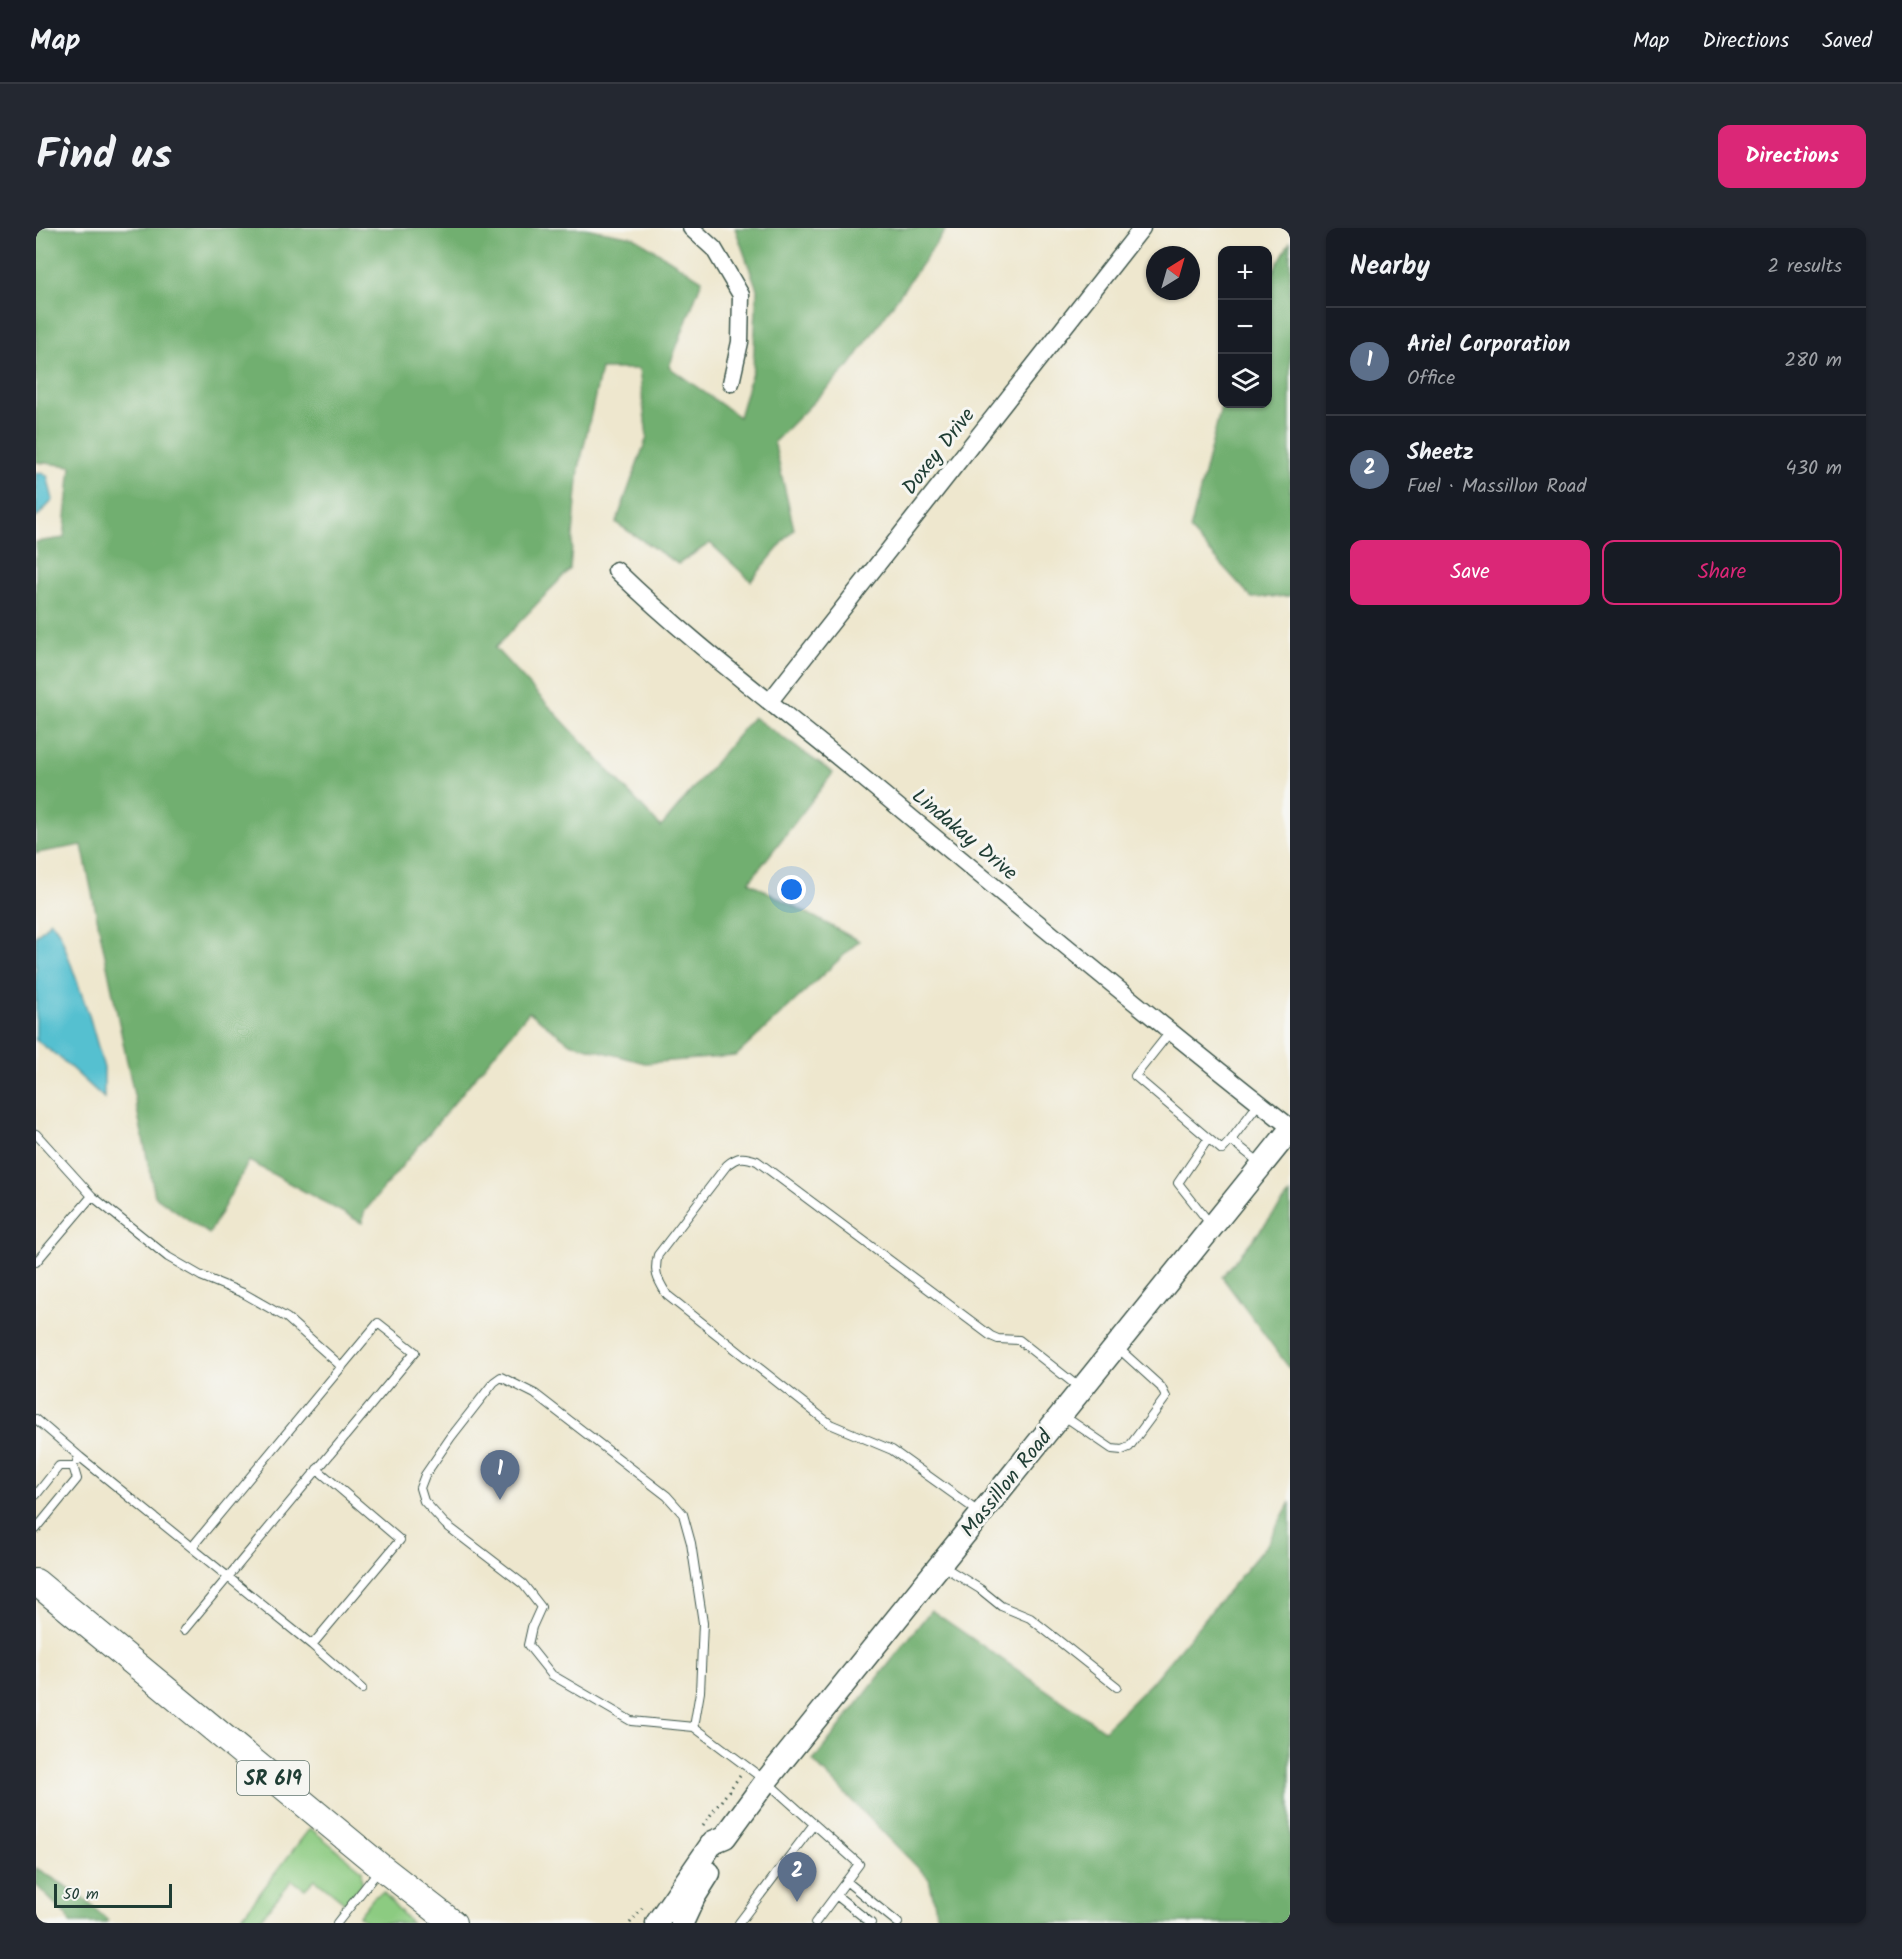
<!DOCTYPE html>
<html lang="en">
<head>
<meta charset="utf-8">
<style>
	body { margin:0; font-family:Kalam,sans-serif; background:#242831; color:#f1f3f6 }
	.controls { position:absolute; right:18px; top:18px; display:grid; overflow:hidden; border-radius:12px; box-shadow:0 2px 4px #0004 }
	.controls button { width:54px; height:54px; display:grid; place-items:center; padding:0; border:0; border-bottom:2px solid #363941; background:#171b24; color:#f1f3f6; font:30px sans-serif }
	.compass { position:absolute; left:1110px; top:18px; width:54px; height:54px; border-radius:50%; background:#171b24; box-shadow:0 2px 4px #0004; rotate:37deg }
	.scale { position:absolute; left:18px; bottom:15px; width:118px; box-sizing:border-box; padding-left:6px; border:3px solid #1f3d34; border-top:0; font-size:16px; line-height:21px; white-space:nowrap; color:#1f3d34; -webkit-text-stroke:4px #f6f6f2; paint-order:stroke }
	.you { position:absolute; left:756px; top:662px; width:21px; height:21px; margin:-15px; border:4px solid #fff; border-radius:50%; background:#1a73e8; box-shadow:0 0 0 9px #1a73e833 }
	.badge { display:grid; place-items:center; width:39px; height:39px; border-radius:50%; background:#db2777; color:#fff; font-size:20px; font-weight:700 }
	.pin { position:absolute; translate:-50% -50px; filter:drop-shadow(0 2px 3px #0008) }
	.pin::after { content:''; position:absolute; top:32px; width:21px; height:18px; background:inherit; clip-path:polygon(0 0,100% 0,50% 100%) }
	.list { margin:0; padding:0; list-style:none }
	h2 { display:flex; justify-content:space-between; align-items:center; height:78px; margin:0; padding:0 24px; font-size:26px }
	h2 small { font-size:20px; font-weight:400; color:#9ea1a6 }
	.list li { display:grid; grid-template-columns:39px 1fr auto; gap:18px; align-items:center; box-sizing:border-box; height:108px; padding:0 24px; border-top:2px solid #363941 }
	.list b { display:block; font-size:22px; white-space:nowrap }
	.list p { margin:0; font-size:20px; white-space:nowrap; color:#9ea1a6 }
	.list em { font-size:20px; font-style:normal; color:#9ea1a6 }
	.actions { display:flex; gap:12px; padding:18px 24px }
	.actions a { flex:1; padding:14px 0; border:2px solid #db2777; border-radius:12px; text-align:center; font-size:21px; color:#db2777 }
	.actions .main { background:#db2777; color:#fff }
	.icon { flex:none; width:33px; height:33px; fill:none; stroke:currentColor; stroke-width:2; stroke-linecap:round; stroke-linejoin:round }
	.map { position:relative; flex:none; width:1254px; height:1695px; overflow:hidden; border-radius:12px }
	header { display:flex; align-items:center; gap:36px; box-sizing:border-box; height:84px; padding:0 30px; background:#171b24; border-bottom:2px solid #363941 }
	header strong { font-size:28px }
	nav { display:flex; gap:33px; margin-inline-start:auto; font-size:21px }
	.intro { display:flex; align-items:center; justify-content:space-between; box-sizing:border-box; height:144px; padding:0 36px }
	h1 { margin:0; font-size:42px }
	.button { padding:15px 27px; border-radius:12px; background:#db2777; color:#fff; font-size:21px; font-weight:700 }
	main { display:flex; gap:36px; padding:0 36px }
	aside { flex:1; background:#171b24; border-radius:12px; box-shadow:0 2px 4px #0004 }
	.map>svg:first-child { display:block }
	.green { fill:#8ccb81; stroke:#56845a; stroke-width:1.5 }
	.forest { fill:#71af6f; stroke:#487652; stroke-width:1.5 }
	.water { fill:#55c0d0; stroke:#3a7e82; stroke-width:1.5 }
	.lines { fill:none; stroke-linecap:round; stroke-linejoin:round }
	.service-casing { stroke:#3e564b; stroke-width:10 }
	.minor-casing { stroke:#3e564b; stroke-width:19 }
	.secondary-casing { stroke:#3e564b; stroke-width:25 }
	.primary-casing { stroke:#3e564b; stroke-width:28 }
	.path { stroke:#3e564b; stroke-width:3; stroke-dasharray:1.5 4.5; stroke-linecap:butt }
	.service { stroke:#fff; stroke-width:8 }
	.minor { stroke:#fff; stroke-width:16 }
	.secondary { stroke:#fff; stroke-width:22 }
	.primary { stroke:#fff; stroke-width:26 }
	.labels { text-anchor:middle; stroke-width:6; stroke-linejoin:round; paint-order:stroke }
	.shield { fill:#f6f6f2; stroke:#60746d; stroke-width:1.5 }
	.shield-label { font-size:20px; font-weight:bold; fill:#1f3d34 }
	.street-label { font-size:21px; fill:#1f3d34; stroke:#f6f6f2 }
</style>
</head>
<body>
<header>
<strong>Map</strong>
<nav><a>Map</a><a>Directions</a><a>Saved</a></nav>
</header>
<div class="intro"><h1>Find us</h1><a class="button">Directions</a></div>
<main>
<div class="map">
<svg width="1254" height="1695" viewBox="0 0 1254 1695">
	<rect width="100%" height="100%" fill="#f6f6f2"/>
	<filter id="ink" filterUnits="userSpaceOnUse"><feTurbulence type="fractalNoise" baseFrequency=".0167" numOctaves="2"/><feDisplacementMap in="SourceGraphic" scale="12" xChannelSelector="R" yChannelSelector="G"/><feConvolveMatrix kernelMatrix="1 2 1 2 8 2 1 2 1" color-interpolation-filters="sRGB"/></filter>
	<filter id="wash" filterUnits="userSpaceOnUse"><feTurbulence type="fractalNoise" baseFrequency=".008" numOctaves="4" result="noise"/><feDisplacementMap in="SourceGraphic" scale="24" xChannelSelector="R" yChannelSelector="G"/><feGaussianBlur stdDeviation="1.35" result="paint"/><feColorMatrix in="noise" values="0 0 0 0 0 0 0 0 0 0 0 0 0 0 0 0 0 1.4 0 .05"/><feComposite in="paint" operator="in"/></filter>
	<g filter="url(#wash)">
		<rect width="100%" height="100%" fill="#eee7ce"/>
		<path class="green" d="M274,1600l52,42v14l-26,31 8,-13 -29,-23 -10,10 -13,-9 -35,43h-20z
			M347,1664l28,31h-44l-8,-7 15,-19z"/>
		<path class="forest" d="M0,0h548l50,9 68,43 -33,87 70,50 14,-48 4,-80 -22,-61h212l-97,137 -76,77 20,87 -43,52 -41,-38 -32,21 -62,-41 31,-86 -8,-68h-38l-22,99 -9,101 -75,79 166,179 92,-110 80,56 -84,109 110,59 -123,115 -91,7 -75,-20 -41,-31 -165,200 -2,11 -113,-62 -40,73 -54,-38 -73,-351 -46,8v-311l28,-4 7,-72 -35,-4z
			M1254,14v354l-38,2 -62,-68 32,-127 46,1v-124z
			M1254,966v175l-68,-92z
			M1254,1274v421h-351l-10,-44 -116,-118 118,-151 173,120 47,-47 117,-140z
			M0,1640l43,26 29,27 -1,2h-37l-3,-7 -31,-31z"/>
		<path class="water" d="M0,244l11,3 6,25 -17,18z
			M15,693l9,12 29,82 15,53v30l-44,-40 -24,-18v-104z"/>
	</g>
	<g filter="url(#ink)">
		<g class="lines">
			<g class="service-casing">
				<path id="service" d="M1134,804l-35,44 87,74 9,-10
					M1223,875l-28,37 29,23
					M0,906l56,62 -56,66
					M1172,911l-30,44 34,43
					M56,968l76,61 33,19 42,17 44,25 55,49
					M1025,1186l51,35 10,1 7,-3 37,-50 -5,-10 -44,-40
					M0,1191l44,38 -3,4
					M44,1229l232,188 50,44
					M0,1267l23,-29h14
					M944,1285l-88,-63 -62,-26 -163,-129c-9,-15 -14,-22 -9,-40l69,-90c11,-9 17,-9 30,-4l234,175 7,3 21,1 62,49
					M0,1301l41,-50 -4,-13
					M905,1337l39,24 21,17 29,12 87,69
					M148,1402l231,-278 -37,-29 -186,224
					M276,1417l88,-105 -83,-71
					M658,1499l-63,-6 -79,-46 -24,-30 4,-18 9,-20 -18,-23 -78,-60 -21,-23 -4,-13 5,-13 26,-38 43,-55 7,-5 34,17 132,102 16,18 8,29 12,80 -3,69 -6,35 72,54 48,43 -75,99
					M778,1596l45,40 -44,59
					M810,1653l52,42
					M800,1667l35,28
					M301,1695l42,-53"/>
			</g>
			<g class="minor-casing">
				<path id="minor" d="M655,0l23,21 27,46 -1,47 -9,41
					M580,342c74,72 159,135 239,201 144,120 288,240 435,356
					M734,473l372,-473"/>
			</g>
			<g class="secondary-casing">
				<path id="secondary" d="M621,1695l56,-81 12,-5 41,-56 524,-651
					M646,1695l12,-26 15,-24"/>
			</g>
			<g class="primary-casing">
				<path id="primary" d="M0,1354l345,285 72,56"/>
			</g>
			<path class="path" d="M667,1597l37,-49
				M594,1695l14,-17"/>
			<use href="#service" class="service"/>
			<use href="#minor" class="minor"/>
			<use href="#secondary" class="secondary"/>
			<use href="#primary" class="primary"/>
		</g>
	</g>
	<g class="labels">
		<rect class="shield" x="201" y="1533" width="72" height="34" rx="4.5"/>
		<g class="shield-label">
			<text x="237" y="1557">SR 619</text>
		</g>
		<g class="street-label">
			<text transform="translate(902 223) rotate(-52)" y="7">Doxey Drive</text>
			<text transform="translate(929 606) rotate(40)" y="7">Lindakay Drive</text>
			<text transform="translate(970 1255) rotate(-51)" y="7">Massillon Road</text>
		</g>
	</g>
</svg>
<div class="controls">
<button>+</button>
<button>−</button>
<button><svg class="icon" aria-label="layers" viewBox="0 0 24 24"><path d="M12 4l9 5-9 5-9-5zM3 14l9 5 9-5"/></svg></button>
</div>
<svg class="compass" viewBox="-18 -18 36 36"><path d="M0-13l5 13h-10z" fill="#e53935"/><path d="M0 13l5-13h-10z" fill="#9ea1a6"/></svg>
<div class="scale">50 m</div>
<div class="you"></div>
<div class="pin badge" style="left:464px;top:1272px;background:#5c6f8a">1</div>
<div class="pin badge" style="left:761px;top:1674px;background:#5c6f8a">2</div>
</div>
<aside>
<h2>Nearby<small>2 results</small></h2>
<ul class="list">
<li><span class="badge" style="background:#5c6f8a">1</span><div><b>Ariel Corporation</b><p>Office</p></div><em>280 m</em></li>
<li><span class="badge" style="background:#5c6f8a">2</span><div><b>Sheetz</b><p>Fuel · Massillon Road</p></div><em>430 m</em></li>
</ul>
<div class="actions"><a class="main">Save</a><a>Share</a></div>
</aside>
</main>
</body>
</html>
